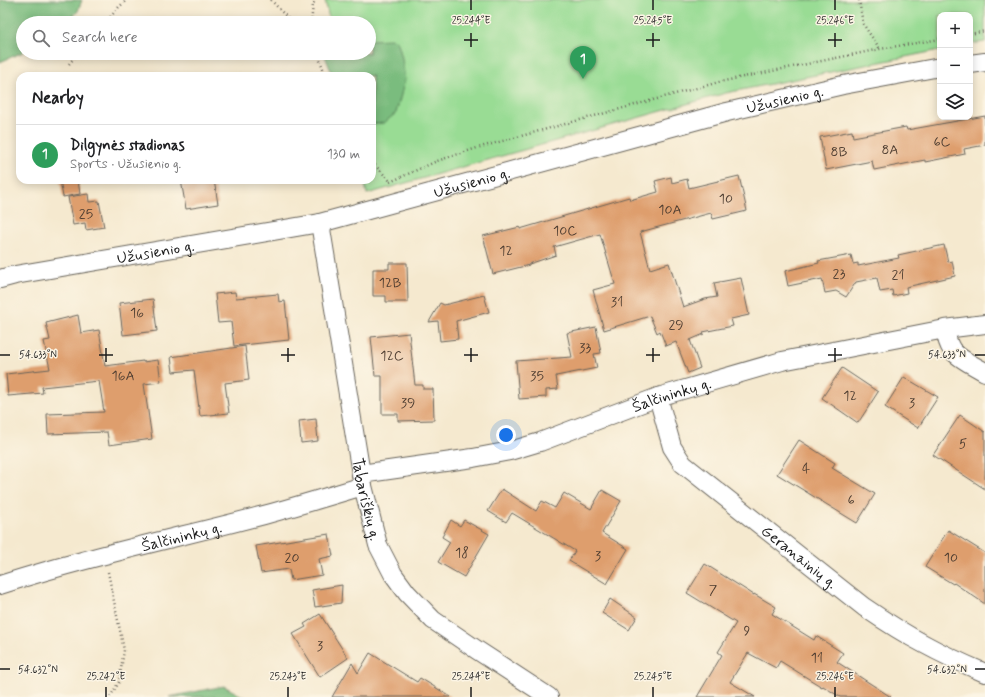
<!DOCTYPE html>
<html lang="en">
<head>
<meta charset="utf-8">
<style>
	body { margin:0; font-family:Mynerve,sans-serif; background:#f2f2f2; color:#202124 }
	.controls { position:absolute; right:12px; top:12px; display:grid; overflow:hidden; border-radius:8px; box-shadow:0 2px 10px #0003 }
	.controls button { width:36px; height:36px; display:grid; place-items:center; padding:0; border:0; border-bottom:1px solid #e0e0e0; background:#fff; color:#202124; font:20px sans-serif }
	.you { position:absolute; left:506px; top:435px; width:14px; height:14px; margin:-10px; border:3px solid #fff; border-radius:50%; background:#1a73e8; box-shadow:0 0 0 6px #1a73e833 }
	.badge { display:grid; place-items:center; width:26px; height:26px; border-radius:50%; background:#111827; color:#fff; font-size:13px; font-weight:700 }
	.pin { position:absolute; translate:-50% -33px; filter:drop-shadow(0 1px 2px #0008) }
	.pin::after { content:''; position:absolute; top:21px; width:14px; height:12px; background:inherit; clip-path:polygon(0 0,100% 0,50% 100%) }
	.list { margin:0; padding:0; list-style:none }
	h2 { display:flex; justify-content:space-between; align-items:center; height:52px; margin:0; padding:0 16px; font-size:17px }
	h2 small { font-size:13px; font-weight:400; color:#757577 }
	.list li { display:grid; grid-template-columns:26px 1fr auto; gap:12px; align-items:center; box-sizing:border-box; height:60px; padding:0 16px; border-top:1px solid #e0e0e0 }
	.list b { display:block; font-size:15px; white-space:nowrap }
	.list p { margin:0; font-size:13px; white-space:nowrap; color:#757577 }
	.list em { font-size:13px; font-style:normal; color:#757577 }
	.icon { flex:none; width:22px; height:22px; fill:none; stroke:currentColor; stroke-width:2; stroke-linecap:round; stroke-linejoin:round }
	.map { position:relative; flex:none; width:985px; height:697px; overflow:hidden }
	.search { position:absolute; background:#fff; box-shadow:0 2px 10px #0003; left:16px; top:16px; width:360px; height:44px; display:flex; align-items:center; gap:10px; box-sizing:border-box; padding:0 14px; border-radius:22px; color:#757577; font-size:15px }
	.panel { position:absolute; background:#fff; box-shadow:0 2px 10px #0003; left:16px; top:72px; width:360px; height:112px; border-radius:12px }
	.map>svg:first-child { display:block }
	.green { fill:#99dc94; stroke:#5a7c58 }
	.forest { fill:#7abc7e; stroke:#4b6c4d }
	.building { fill:#de9e6d }
	.lines { fill:none; stroke-linecap:round; stroke-linejoin:round }
	.minor-casing { stroke:#68645b; stroke-width:20 }
	.path { stroke:#68645b; stroke-width:2.5; stroke-dasharray:1 3; stroke-linecap:butt }
	.minor { stroke:#fff; stroke-width:18 }
	.ticks { fill:none; stroke:#1c1c1c; stroke-width:1.5 }
	.labels { text-anchor:middle; stroke-width:3; stroke-linejoin:round; paint-order:stroke }
	.number-label { font-size:14px; fill:#4c3c30 }
	.street-label { font-size:16px; fill:#1c1c1c; stroke:#fcf5e5 }
	.ticks-label { font-size:10px; text-anchor:middle; fill:#1c1c1c; stroke:#fcf5e5; stroke-width:3; stroke-linejoin:round; paint-order:stroke }
</style>
</head>
<body>
<div class="map">
<svg width="985" height="697" viewBox="0 0 985 697">
	<rect width="100%" height="100%" fill="#fcf5e5"/>
	<filter id="ink" filterUnits="userSpaceOnUse"><feTurbulence type="fractalNoise" baseFrequency=".025" numOctaves="2"/><feDisplacementMap in="SourceGraphic" scale="8" xChannelSelector="R" yChannelSelector="G"/><feConvolveMatrix kernelMatrix="1 2 1 2 8 2 1 2 1" color-interpolation-filters="sRGB"/></filter>
	<filter id="wash" filterUnits="userSpaceOnUse"><feTurbulence type="fractalNoise" baseFrequency=".012" numOctaves="4" result="noise"/><feDisplacementMap in="SourceGraphic" scale="16" xChannelSelector="R" yChannelSelector="G"/><feGaussianBlur stdDeviation="0.9" result="paint"/><feColorMatrix in="noise" values="0 0 0 0 0 0 0 0 0 0 0 0 0 0 0 0 0 1.4 0 .05"/><feComposite in="paint" operator="in"/></filter>
	<g filter="url(#wash)">
		<rect width="100%" height="100%" fill="#f5e9cf"/>
		<path class="green" d="M325,0h660v42l-15,2v-29h-30v35l-214,43 -359,101 -3,-14h8v-104l-3,-23v-30h-39z"/>
		<path class="forest" d="M0,0h82l-4,11 -11,12h-44v29l-23,10z
			M393,39l5,4 4,15 3,22 -9,33 -12,10 -12,1v-48h-39l-8,-20v-3h44v-13z
			M224,686l20,11h-75z"/>
		<g id="blocks">
			<path class="building" d="M985,116v29l-21,4 1,5 -40,8v-2l-51,10 -2,-9 -46,9 -6,-33 32,-6 1,6 53,-10 1,3z
				M739,176l8,35 -34,8 -2,-6 -71,19 10,37 19,-6 14,44 22,-8 12,-2 -3,-14 27,-5 8,37 -18,4 2,7 -30,6 1,2 -14,6 10,28 -12,5 -12,-31 -10,4 -6,-15 -3,2 -7,-17 -46,14 -11,-40 22,-6 -15,-50 -46,13 2,8 -27,9v1l-36,9 -10,-38 37,-9v2l109,-32 1,3 28,-8 -3,-11 16,-4 1,6 15,-4 2,9z
				M60,180h18l2,14 -17,3z
				M181,180h33l4,24 -32,5z
				M88,194l1,8 10,-1 5,26 -18,3 -1,-7 -12,2 -5,-28z
				M944,245l4,17 4,-1 3,15 -49,11 1,6 -14,3 -1,-6 -12,2 -3,-14 -21,4 -10,15 -10,-6 -11,2 -3,-14 -34,7 -3,-15 34,-8 -1,-2 33,-6 2,9 5,-1v3l41,-8 -1,-3z
				M389,263h18l1,39h-22v-6h-13v-27h16z
				M235,292l1,6 42,-4 1,8 6,-1 4,39 -55,6 -3,-24 -13,1 -3,-29z
				M484,295l5,17 -33,9 2,18 -18,2 -2,-20 -9,1 11,-19 4,2z
				M153,299l4,32 -34,4 -4,-32z
				M78,315l3,18 18,-3 6,36 38,-5v1l15,-2 3,22 -17,2 8,55 -43,6 -2,-13 -59,2 -1,-20 57,-2 -5,-31 -57,6 1,6 -35,3 -2,-22 44,-5 -6,-28 6,-1 -4,-17z
				M596,327l5,26 -7,1 3,14 -41,8 2,13 -12,1v7l-27,2 -3,-38 56,-4 -5,-24z
				M409,333l6,52h8v4h10l1,31 -36,1v-7h-16v-38h-7l-4,-39z
				M245,346l4,34 -24,3 4,30 -29,3 -6,-46 -21,2 -2,-15z
				M842,368l36,24 -20,31 -36,-25z
				M904,377l34,20 -20,31 -33,-21z
				M960,415l25,17v57l-52,-34z
				M316,419l2,22 -17,2 -2,-22z
				M799,440l36,23 -3,5 43,26 -18,29 -80,-49z
				M502,489l34,22 6,-10 13,7 9,-15 27,16 11,-19 19,11 -19,32 26,16 -21,35 -38,-23 6,-10 -63,-38 -6,9 -18,-11z
				M451,520l9,6 4,-6 25,14 -25,43 -26,-15 12,-20 -8,-5z
				M948,530l37,23v51l-31,-21 -1,1 -28,-17z
				M329,534l4,22 -14,3 3,16 -31,5 -2,-11 -28,4 -5,-27z
				M705,564l49,31v-1l22,13 -4,7 42,26 2,-4 27,17 -6,9 54,35h-51l-17,-11 -1,1 -42,-26 -4,7 -28,-15 -18,29 25,15h-58l25,-42 -4,-3 18,-29 -49,-30z
				M342,585l-1,18 -26,4 -3,-17z
				M610,599l27,18 -8,13 -27,-17z
				M320,614l28,44 -28,19 -27,-43 13,-7 -2,-3z
				M370,653l47,29 3,-4 31,19h-119l20,-34 6,10z"/>
		</g>
	</g>
	<g filter="url(#ink)">
		<use href="#blocks" fill-opacity="0" stroke="#68645b" stroke-width="1"/>
		<g class="lines">
			<g class="minor-casing">
				<g id="minor">
					<path d="M970,64l15,-2"/>
					<path id="s1" d="M320,223l43,263 15,59 15,29 14,19 26,27 44,30 72,47"/>
					<path id="s2" d="M0,279l15,-4 305,-52 407,-111 116,-27 97,-18"/>
					<path d="M945,329c1,7 3,15 7,21 7,9 23,16 33,22"/>
					<path id="s3" d="M658,397l14,50 11,17 181,143c19,13 39,26 60,37 20,11 40,20 61,29"/>
					<path id="s4" d="M361,474l112,-16 37,-7 30,-9 118,-45 124,-36 163,-32 40,-5"/>
					<path id="s5" d="M0,585c87,-28 176,-47 264,-70 33,-9 66,-19 99,-29"/>
				</g>
			</g>
			<path class="path" d="M271,0l21,23
				M859,0l4,24 17,25
				M105,23l14,-16 8,-7
				M311,23l2,-18 2,-5
				M970,34l15,-3
				M317,53l9,23
				M69,64l9,-11
				M372,162l19,20
				M390,182l47,-21 40,-13 242,-66 161,-33 60,-10
				M108,572l16,78 -5,32 -9,15"/>
			<use href="#minor" class="minor"/>
		</g>
	</g>
	<path class="ticks" d="M471,0v10M653,0v10M835,0v10M471,33v14M653,33v14M835,33v14M464,40h14M646,40h14M828,40h14M106,348v14M288,348v14M471,348v14M653,348v14M835,348v14M0,355h10M99,355h14M281,355h14M464,355h14M646,355h14M828,355h14M975,355h10M0,669h10M975,669h10M106,687v10M288,687v10M471,687v10M653,687v10M835,687v10"/>
	<g class="labels">
		<g class="number-label">
			<text x="942" y="146">6C</text>
			<text x="890" y="154">8A</text>
			<text x="839" y="156">8B</text>
			<text x="726" y="203">10</text>
			<text x="670" y="214">10A</text>
			<text x="86" y="218">25</text>
			<text x="565" y="235">10C</text>
			<text x="506" y="255">12</text>
			<text x="839" y="278">23</text>
			<text x="898" y="279">21</text>
			<text x="390" y="287">12B</text>
			<text x="617" y="306">31</text>
			<text x="137" y="317">16</text>
			<text x="676" y="329">29</text>
			<text x="585" y="352">33</text>
			<text x="392" y="360">12C</text>
			<text x="123" y="380">16A</text>
			<text x="537" y="380">35</text>
			<text x="850" y="400">12</text>
			<text x="408" y="407">39</text>
			<text x="912" y="407">3</text>
			<text x="963" y="448">5</text>
			<text x="806" y="473">4</text>
			<text x="851" y="504">6</text>
			<text x="462" y="557">18</text>
			<text x="598" y="560">3</text>
			<text x="292" y="562">20</text>
			<text x="951" y="562">10</text>
			<text x="713" y="594">7</text>
			<text x="747" y="635">9</text>
			<text x="320" y="650">3</text>
			<text x="817" y="662">11</text>
		</g>
		<g class="street-label">
			<text dy="6" stroke="none"><textPath href="#s2" startOffset="806">Užusienio g.</textPath></text>
			<text dy="6" stroke="none"><textPath href="#s2" startOffset="482">Užusienio g.</textPath></text>
			<text dy="6" stroke="none"><textPath href="#s2" startOffset="158">Užusienio g.</textPath></text>
			<text dy="6" stroke="none"><textPath href="#s4" startOffset="322">Šalčininkų g.</textPath></text>
			<text dy="6" stroke="none"><textPath href="#s1" startOffset="280">Tabariškių g.</textPath></text>
			<text dy="6" stroke="none"><textPath href="#s5" startOffset="188">Šalčininkų g.</textPath></text>
			<text dy="6" stroke="none"><textPath href="#s3" startOffset="221">Geranainių g.</textPath></text>
		</g>
	</g>
	<g class="ticks-label">
		<text x="471" y="24">25.244°E</text>
		<text x="653" y="24">25.245°E</text>
		<text x="835" y="24">25.246°E</text>
		<text x="38" y="358">54.633°N</text>
		<text x="947" y="358">54.633°N</text>
		<text x="38" y="673">54.632°N</text>
		<text x="947" y="673">54.632°N</text>
		<text x="106" y="680">25.242°E</text>
		<text x="288" y="680">25.243°E</text>
		<text x="471" y="680">25.244°E</text>
		<text x="653" y="680">25.245°E</text>
		<text x="835" y="680">25.246°E</text>
	</g>
</svg>
<div class="controls">
<button>+</button>
<button>−</button>
<button><svg class="icon" aria-label="layers" viewBox="0 0 24 24"><path d="M12 4l9 5-9 5-9-5zM3 14l9 5 9-5"/></svg></button>
</div>
<div class="you"></div>
<div class="pin badge" style="left:583px;top:79px;background:#2e9e5b">1</div>
<div class="search"><svg class="icon" aria-label="search" viewBox="0 0 24 24"><circle cx="10" cy="10" r="6"/><path d="M15 15l6 6"/></svg>Search here</div>
<section class="panel">
<h2>Nearby<small></small></h2>
<ul class="list">
<li><span class="badge" style="background:#2e9e5b">1</span><div><b>Dilgynės stadionas</b><p>Sports · Užusienio g.</p></div><em>130 m</em></li>
</ul>
</section>
</div>
</body>
</html>
